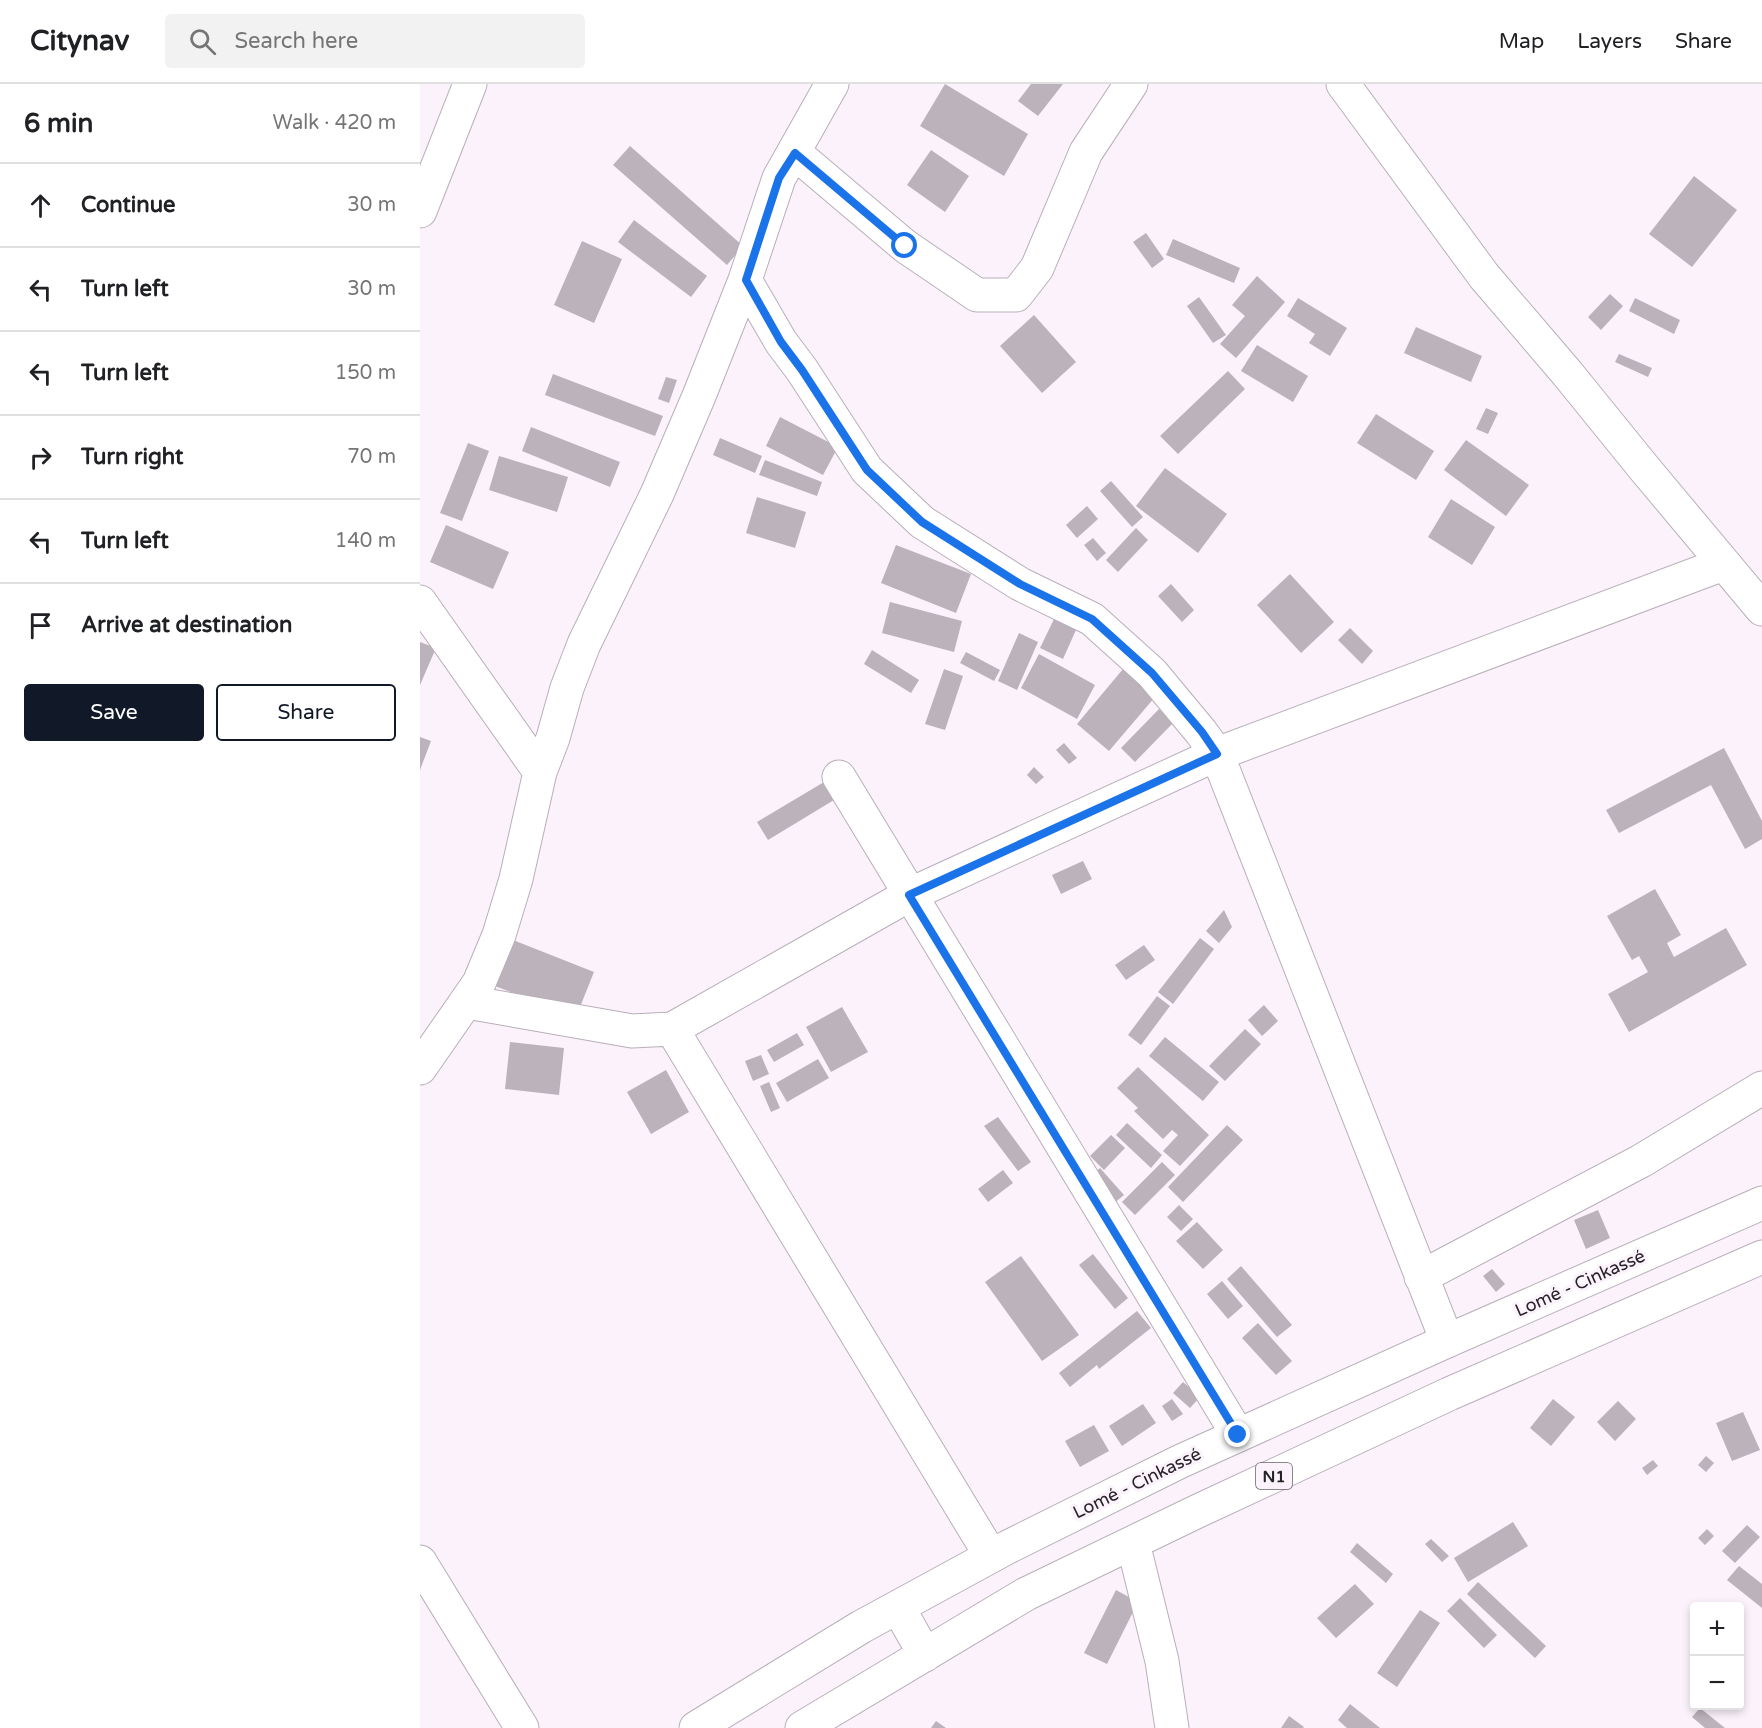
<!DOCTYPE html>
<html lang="en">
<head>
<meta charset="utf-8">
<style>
	body { margin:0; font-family:"Varela Round",sans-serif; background:#f2f2f2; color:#202124 }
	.controls { position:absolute; right:18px; bottom:18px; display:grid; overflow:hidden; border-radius:6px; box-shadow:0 3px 9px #0003 }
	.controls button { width:54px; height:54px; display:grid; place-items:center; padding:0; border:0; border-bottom:2px solid #e0e0e0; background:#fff; color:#202124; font:30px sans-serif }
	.stop { position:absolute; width:18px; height:18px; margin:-14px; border:4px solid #1a73e8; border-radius:50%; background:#fff }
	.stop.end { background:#1a73e8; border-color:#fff; box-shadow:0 2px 6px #0008 }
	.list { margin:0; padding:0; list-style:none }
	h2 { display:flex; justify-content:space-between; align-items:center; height:78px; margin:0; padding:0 24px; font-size:26px }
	h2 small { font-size:20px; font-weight:400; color:#757577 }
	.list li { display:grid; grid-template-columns:39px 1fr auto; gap:18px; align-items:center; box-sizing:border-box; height:84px; padding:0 24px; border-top:2px solid #e0e0e0 }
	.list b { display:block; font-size:22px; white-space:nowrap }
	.list em { font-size:20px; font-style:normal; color:#757577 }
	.actions { display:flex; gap:12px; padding:18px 24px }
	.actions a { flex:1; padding:14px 0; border:2px solid #111827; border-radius:6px; text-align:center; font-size:21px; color:#111827 }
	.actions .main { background:#111827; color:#fff }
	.icon { flex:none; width:33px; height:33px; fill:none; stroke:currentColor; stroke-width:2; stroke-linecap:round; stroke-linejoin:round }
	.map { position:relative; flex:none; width:1342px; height:1644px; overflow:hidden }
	header { display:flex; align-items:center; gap:36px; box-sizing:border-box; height:84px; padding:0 30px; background:#fff; border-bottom:2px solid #e0e0e0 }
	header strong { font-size:28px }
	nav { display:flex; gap:33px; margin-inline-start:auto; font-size:21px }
	.search { width:420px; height:54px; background:#f2f2f2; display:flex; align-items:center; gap:15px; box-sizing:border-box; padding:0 21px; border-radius:6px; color:#757577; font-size:22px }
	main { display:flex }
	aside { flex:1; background:#fff }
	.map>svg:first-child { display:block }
	.building { fill:#bbb2bc }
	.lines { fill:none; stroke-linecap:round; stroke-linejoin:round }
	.minor-casing { stroke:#b8afb9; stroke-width:35 }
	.highway-casing { stroke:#b8afb9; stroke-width:35 }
	.minor { stroke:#fff; stroke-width:33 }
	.highway { stroke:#fff; stroke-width:33 }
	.route { stroke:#1a73e8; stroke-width:8 }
	.labels { text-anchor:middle; stroke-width:6; stroke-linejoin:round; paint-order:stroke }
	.shield { fill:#fbf2fc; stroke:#666166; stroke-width:1.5 }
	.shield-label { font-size:16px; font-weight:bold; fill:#262326 }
	.street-label { font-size:18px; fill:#262326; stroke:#fbf2fc }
</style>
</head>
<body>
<header>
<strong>Citynav</strong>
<div class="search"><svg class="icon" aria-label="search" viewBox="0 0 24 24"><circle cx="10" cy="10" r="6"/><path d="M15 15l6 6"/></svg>Search here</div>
<nav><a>Map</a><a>Layers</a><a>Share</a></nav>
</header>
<main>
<aside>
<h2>6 min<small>Walk · 420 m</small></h2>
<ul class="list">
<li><svg class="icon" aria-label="ahead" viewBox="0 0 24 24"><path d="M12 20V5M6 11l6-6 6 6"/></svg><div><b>Continue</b></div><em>30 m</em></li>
<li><svg class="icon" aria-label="left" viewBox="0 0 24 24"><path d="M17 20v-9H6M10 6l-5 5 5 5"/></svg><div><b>Turn left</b></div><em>30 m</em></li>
<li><svg class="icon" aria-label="left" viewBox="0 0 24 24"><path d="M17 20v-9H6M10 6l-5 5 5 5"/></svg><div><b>Turn left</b></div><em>150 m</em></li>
<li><svg class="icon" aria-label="right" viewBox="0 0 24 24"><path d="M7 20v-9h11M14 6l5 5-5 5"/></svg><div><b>Turn right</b></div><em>70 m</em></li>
<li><svg class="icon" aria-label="left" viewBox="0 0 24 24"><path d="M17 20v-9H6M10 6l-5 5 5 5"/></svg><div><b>Turn left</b></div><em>140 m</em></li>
<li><svg class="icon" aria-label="arrive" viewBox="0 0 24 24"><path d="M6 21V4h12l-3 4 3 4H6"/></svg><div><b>Arrive at destination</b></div></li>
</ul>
<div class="actions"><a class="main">Save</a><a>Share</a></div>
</aside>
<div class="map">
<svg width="1342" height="1644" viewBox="0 0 1342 1644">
	<rect width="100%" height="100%" fill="#fbf2fc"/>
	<path class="building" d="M525,0l83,50 -24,42 -84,-50z
		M611,0h32l-25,32 -20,-15z
		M210,62l113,100 -16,19 -114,-100z
		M511,66l38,26 -24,36 -38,-27z
		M1274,92l43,34 -45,57 -43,-33z
		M214,136l73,56 -16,21 -73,-55z
		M726,149l18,26 -12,9 -19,-26z
		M753,155l67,29 -6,15 -68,-28z
		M162,157l40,18 -28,64 -40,-18z
		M837,192l28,26 -49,56 -16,-14 25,-28 -13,-11z
		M1190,210l13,12 -22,24 -13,-13z
		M779,213l27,38 -13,8 -26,-37z
		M878,214l49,30 -17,28 -21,-13 6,-9 -28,-18z
		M1215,214l45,22 -6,14 -45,-23z
		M614,231l42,47 -34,31 -42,-47z
		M996,243l66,29 -11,26 -67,-29z
		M837,261l51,31 -15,26 -52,-31z
		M1199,270l33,14 -4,9 -33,-15z
		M808,287l17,18 -67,65 -18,-18z
		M133,290l110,42 -8,20 -110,-41z
		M246,293l11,3 -8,23 -11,-4z
		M1066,324l12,5 -10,21 -12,-5z
		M956,330l58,37 -18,29 -59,-37z
		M360,333l58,30 -15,28 -57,-29z
		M111,343l89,35 -10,25 -88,-36z
		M300,354l42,18 -7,17 -42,-18z
		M1046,356l63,45 -23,31 -62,-46z
		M48,359l21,8 -27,70 -22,-8z
		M79,372l69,21 -11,35 -68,-22z
		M345,376l57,22 -5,14 -58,-21z
		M745,384l62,46 -29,39 -62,-47z
		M691,397l32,36 -11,10 -32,-36z
		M337,413l49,15 -11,36 -49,-15z
		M1031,415l44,28 -23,38 -44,-28z
		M667,422l11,13 -21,19 -11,-13z
		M26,441l63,27 -16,37 -63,-27z
		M716,444l12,12 -30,32 -12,-12z
		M673,454l13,15 -9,8 -13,-16z
		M476,461l75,29 -15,39 -75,-30z
		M870,490l44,48 -33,31 -44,-48z
		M751,500l23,26 -12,12 -24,-26z
		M470,518l72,19 -8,31 -72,-19z
		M634,535l22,11 -13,29 -23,-11z
		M930,544l23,23 -11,13 -24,-24z
		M599,549l19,9 -21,48 -19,-9z
		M0,558l16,6 -16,37z
		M452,566l47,30 -8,13 -47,-29z
		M546,568l34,18 -6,11 -34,-18z
		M619,570l56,31 -18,34 -56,-31z
		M524,585l19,7 -18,54 -20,-6z
		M703,585l32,28 -46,54 -32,-27z
		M739,625l14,14 -38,39 -14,-14z
		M0,653l11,4 -11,29z
		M644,659l13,15 -8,6 -13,-14z
		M1304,664l38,73v18l-17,10 -34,-64 -92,48 -13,-23z
		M614,683l10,10 -8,7 -9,-9z
		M404,698l10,18 -66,40 -11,-18z
		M663,777l9,18 -31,15 -9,-19z
		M1235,805l26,46 -14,8 7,14 52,-29 21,37 -118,67 -21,-38 40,-22 -9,-16 -7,4 -25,-44z
		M804,826l8,17 -13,16 -13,-12z
		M780,854l14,11 -41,55 -15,-12z
		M93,856l81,32 -18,45 -81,-31z
		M724,861l11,15 -29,20 -11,-15z
		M737,912l13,10 -29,39 -13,-10z
		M844,921l14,16 -16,15 -14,-16z
		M422,923l26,45 -37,20 -25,-45z
		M825,945l16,15 -36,37 -16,-15z
		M377,949l7,12 -30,17 -7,-12z
		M745,953l54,45 -16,19 -54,-45z
		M90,958l54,6 -5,47 -54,-6z
		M341,971l8,19 -16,7 -8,-20z
		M398,975l11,19 -42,24 -11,-19z
		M718,983l71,68 -29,31 -17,-15 15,-16 -6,-5 -9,9 -29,-28 4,-3 -21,-20z
		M246,986l23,42 -38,22 -24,-42z
		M349,998l11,26 -9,4 -11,-26z
		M578,1033l33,45 -13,9 -34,-45z
		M707,1039l35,32 -11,13 -35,-33z
		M807,1041l16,15 -60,62 -15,-15z
		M691,1051l14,13 -21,22 -14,-14z
		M742,1078l13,13 -40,40 -13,-13z
		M680,1084l24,27 -11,9 -24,-26z
		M583,1086l10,13 -25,19 -10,-13z
		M759,1121l14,14 -12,12 -14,-14z
		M1178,1126l12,28 -24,11 -12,-29z
		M777,1138l26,28 -20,19 -27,-28z
		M673,1170l35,44 -13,11 -36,-44z
		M601,1172l58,79 -37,26 -57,-79z
		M821,1182l51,59 -15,12 -50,-58z
		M1072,1185l13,15 -9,8 -13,-16z
		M802,1197l21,25 -15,13 -21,-25z
		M717,1227l14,17 -52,41 -2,-4 -27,22 -11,-14z
		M838,1239l34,38 -16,14 -34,-37z
		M763,1298l17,15 -10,11 -17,-15z
		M752,1315l11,15 -11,7 -10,-15z
		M1133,1315l22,18 -24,29 -21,-18z
		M1198,1317l18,18 -21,22 -18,-19z
		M723,1320l13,19 -34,23 -13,-20z
		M1323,1328l17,38 -28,11 -16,-38z
		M674,1341l15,26 -29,16 -15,-26z
		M1286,1372l8,7 -8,9 -8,-7z
		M1233,1376l5,6 -11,9 -5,-7z
		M1093,1438l15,24 -60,36 -14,-24z
		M1327,1441l13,12 -25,26 -13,-12z
		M1287,1445l7,7 -9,9 -7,-7z
		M1011,1455l18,17 -7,6 -17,-18z
		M937,1459l36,31 -7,9 -36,-31z
		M1319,1482l23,18v24l-35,-28z
		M1058,1498l68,64 -11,12 -68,-64z
		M935,1500l19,20 -38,34 -19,-20z
		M696,1506l22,12 -31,62 -23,-11z
		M1040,1514l37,37 -13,13 -37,-37z
		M1000,1526l20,13 -43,64 -20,-14z
		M930,1620l30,24h-33l-9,-8z
		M1280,1624l25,20h-20l-13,-11z
		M869,1632l15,11 -1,1h-22z
		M516,1637l10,7h-15z"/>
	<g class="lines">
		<g class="minor-casing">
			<path id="minor" d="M923,0l141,192 83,97 77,95 118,141
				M375,69l110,93 72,49h39l21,-27 49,-116 45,-68
				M0,127l50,-127
				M325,196l36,62 21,28 65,100 55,52 98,62 72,35 60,54 49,59 16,22 230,587
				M0,518l120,170
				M419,693l399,658
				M47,918l165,29 40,-2 319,527
				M252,945l237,-134 308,-141 506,-190
				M0,984l59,-85 20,-48 17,-56 24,-107 13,-34 14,-50 17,-44 73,-150 42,-98 46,-116 34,-102 53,-94
				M1001,1193l220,-116 121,-73
				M713,1459l29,118 10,67
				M0,1478l102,166"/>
		</g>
		<g class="highway-casing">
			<path id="highway" d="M478,1523l27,48
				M276,1644l165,-101 147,-80 171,-85 268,-121 315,-138
				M382,1644l224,-134 172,-83 251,-117 313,-137"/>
		</g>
		<use href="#minor" class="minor"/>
		<use href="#highway" class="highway"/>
	</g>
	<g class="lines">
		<path class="route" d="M485,162l-110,-93 -16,25 -33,102 35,62 21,28 65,100 55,52 98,62 72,35 60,54 50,59 15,22 -308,141 329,540"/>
	</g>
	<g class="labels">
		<rect class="shield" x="836" y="1379" width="36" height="26" rx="4.5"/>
		<g class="shield-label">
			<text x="854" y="1398">N1</text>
		</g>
		<g class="street-label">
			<text transform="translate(1160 1199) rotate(-24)" y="6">Lomé - Cinkassé</text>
			<text transform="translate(717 1399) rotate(-26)" y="6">Lomé - Cinkassé</text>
		</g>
	</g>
</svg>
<div class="controls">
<button>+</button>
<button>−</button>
</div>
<div class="stop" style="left:485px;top:162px"></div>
<div class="stop end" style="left:818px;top:1351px"></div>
</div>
</main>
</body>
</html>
